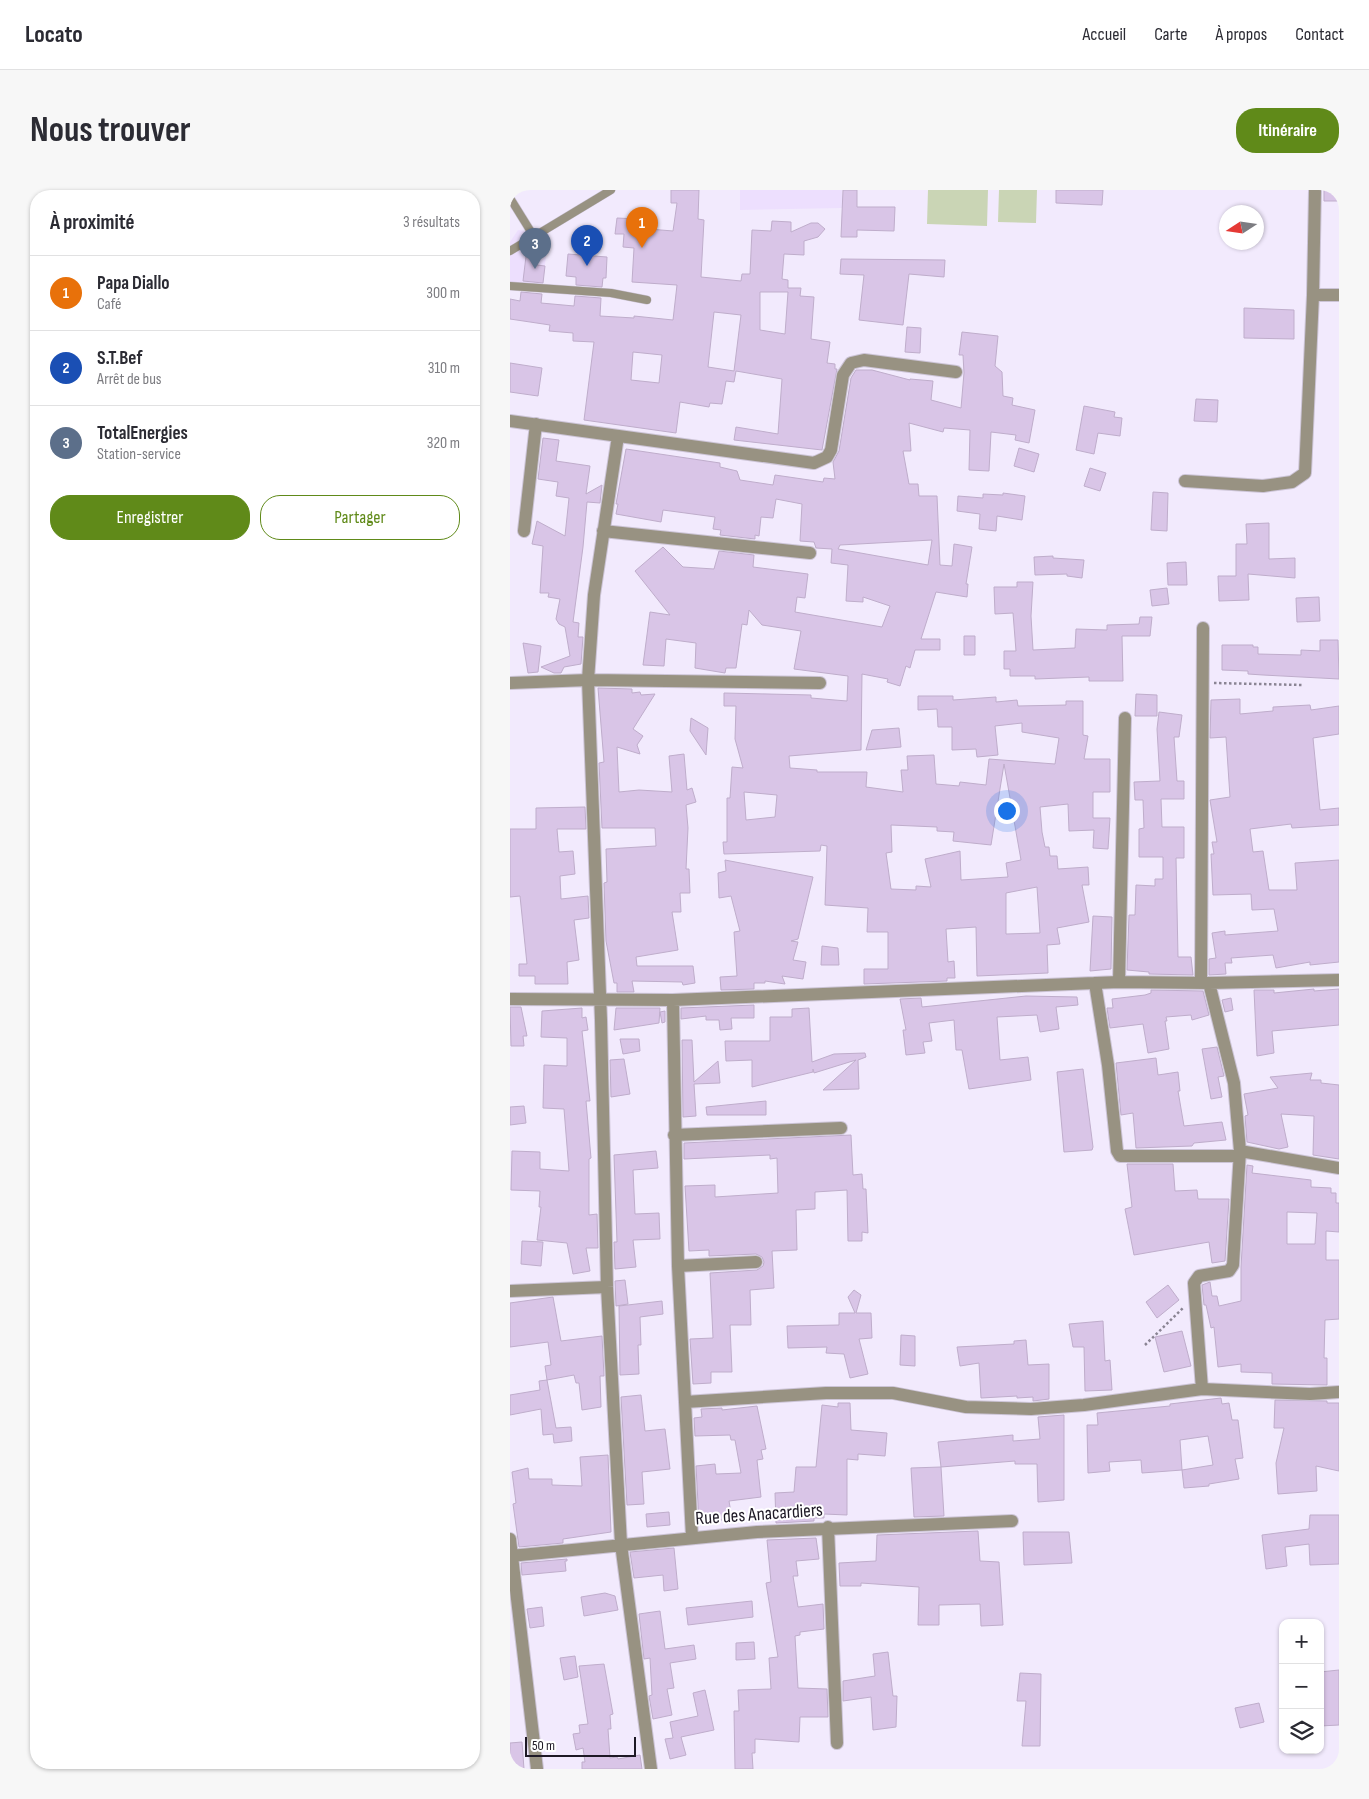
<!DOCTYPE html>
<html lang="fr">
<head>
<meta charset="utf-8">
<style>
	body { margin:0; font-family:"Sofia Sans Condensed",sans-serif; background:#f7f7f7; color:#2b2b33 }
	.controls { position:absolute; right:15px; bottom:15px; display:grid; overflow:hidden; border-radius:10px; box-shadow:0 1px 4px #0004 }
	.controls button { width:45px; height:45px; display:grid; place-items:center; padding:0; border:0; border-bottom:1px solid #e1e1e2; background:#fff; color:#2b2b33; font:25px sans-serif }
	.compass { position:absolute; left:709px; top:15px; width:45px; height:45px; border-radius:50%; background:#fff; box-shadow:0 1px 4px #0004; rotate:258deg }
	.scale { position:absolute; left:15px; bottom:12px; width:111px; box-sizing:border-box; padding-left:5px; border:2px solid #1e1925; border-top:0; font-size:14px; line-height:18px; white-space:nowrap; color:#1e1925; -webkit-text-stroke:4px #fff; paint-order:stroke }
	.you { position:absolute; left:496px; top:620px; width:18px; height:18px; margin:-12px; border:4px solid #fff; border-radius:50%; background:#1a73e8; box-shadow:0 0 0 8px #1a73e833 }
	.badge { display:grid; place-items:center; width:32px; height:32px; border-radius:50%; background:#608a19; color:#fff; font-size:16px; font-weight:700 }
	.pin { position:absolute; translate:-50% -41px; filter:drop-shadow(0 1px 2px #0008) }
	.pin::after { content:''; position:absolute; top:26px; width:18px; height:15px; background:inherit; clip-path:polygon(0 0,100% 0,50% 100%) }
	.list { margin:0; padding:0; list-style:none }
	h2 { display:flex; justify-content:space-between; align-items:center; height:65px; margin:0; padding:0 20px; font-size:21px }
	h2 small { font-size:16px; font-weight:400; color:#7c7c81 }
	.list li { display:grid; grid-template-columns:32px 1fr auto; gap:15px; align-items:center; box-sizing:border-box; height:75px; padding:0 20px; border-top:1px solid #e1e1e2 }
	.list b { display:block; font-size:19px; white-space:nowrap }
	.list p { margin:0; font-size:16px; white-space:nowrap; color:#7c7c81 }
	.list em { font-size:16px; font-style:normal; color:#7c7c81 }
	.actions { display:flex; gap:10px; padding:15px 20px }
	.actions a { flex:1; padding:11px 0; border:1px solid #608a19; border-radius:20px; text-align:center; font-size:18px; color:#608a19 }
	.actions .main { background:#608a19; color:#fff }
	.icon { flex:none; width:28px; height:28px; fill:none; stroke:currentColor; stroke-width:2; stroke-linecap:round; stroke-linejoin:round }
	.map { position:relative; flex:none; width:829px; height:1579px; overflow:hidden; border-radius:20px }
	header { display:flex; align-items:center; gap:30px; box-sizing:border-box; height:70px; padding:0 25px; background:#fff; border-bottom:1px solid #e1e1e2 }
	header strong { font-size:24px }
	nav { display:flex; gap:28px; margin-inline-start:auto; font-size:18px }
	.intro { display:flex; align-items:center; justify-content:space-between; box-sizing:border-box; height:120px; padding:0 30px }
	h1 { margin:0; font-size:35px }
	.button { padding:12px 22px; border-radius:20px; background:#608a19; color:#fff; font-size:18px; font-weight:700 }
	main { display:flex; gap:30px; padding:0 30px }
	aside { flex:1; background:#fff; border-radius:20px; box-shadow:0 1px 4px #0004 }
	.map>svg:first-child { display:block }
	.built { fill:#eddffe }
	.green { fill:#cad5b5 }
	.building { fill:#d9c5e7; stroke:#bfadcb; fill-rule:evenodd }
	.lines { fill:none; stroke-linecap:round; stroke-linejoin:round }
	.service-casing { stroke:#ccc4d6; stroke-width:9 }
	.minor-casing { stroke:#ccc4d6; stroke-width:14 }
	.path { stroke:#8a8493; stroke-width:2.5; stroke-dasharray:2.5 2.5; stroke-linecap:butt }
	.service { stroke:#989282; stroke-width:8 }
	.minor { stroke:#989282; stroke-width:12 }
	.labels { text-anchor:middle; stroke-width:4; stroke-linejoin:round; paint-order:stroke }
	.street-label { font-size:19px; fill:#1e1925; stroke:#fff }
</style>
</head>
<body>
<header>
<strong>Locato</strong>
<nav><a>Accueil</a><a>Carte</a><a>À propos</a><a>Contact</a></nav>
</header>
<div class="intro"><h1>Nous trouver</h1><a class="button">Itinéraire</a></div>
<main>
<aside>
<h2>À proximité<small>3 résultats</small></h2>
<ul class="list">
<li><span class="badge" style="background:#e8710a">1</span><div><b>Papa Diallo</b><p>Café</p></div><em>300 m</em></li>
<li><span class="badge" style="background:#1a4fb4">2</span><div><b>S.T.Bef</b><p>Arrêt de bus</p></div><em>310 m</em></li>
<li><span class="badge" style="background:#5c6f8a">3</span><div><b>TotalEnergies</b><p>Station-service</p></div><em>320 m</em></li>
</ul>
<div class="actions"><a class="main">Enregistrer</a><a>Partager</a></div>
</aside>
<div class="map">
<svg width="829" height="1579" viewBox="0 0 829 1579">
	<rect width="100%" height="100%" fill="#f2eafd"/>
	<path class="built" d="M230,0h102v18l-102,2z
		M8,40l31,4 -7,53 -32,-4v-41z"/>
	<path class="green" d="M418,0h60l-1,36 -60,-2z
		M489,0h38l-1,33 -38,-1z"/>
	<path class="building" d="M161,0h28l-1,29 6,1 -3,57 40,4 1,-7h8l2,-44 19,1 1,-10 19,1v10l20,-9h7l7,6 -7,8 -14,4v14l-20,-1 -2,25 6,1v8h13l-1,8 14,1 -3,42 19,3 -3,21 8,1v5h2l-15,81 -88,-10 2,-13 42,7 4,-55 -46,-8 -2,11 -8,-1 -4,23 -12,-1 -1,4 -29,-5 -4,31 -92,-13 10,-78 -21,-1v-8l-24,-2 1,-6 -40,-6v-20l10,2 1,-9 21,2 -1,9 33,3 1,-10 26,2 -1,18 34,2v-2l39,4 4,-35 -45,-3 2,-34 -11,-1 1,-13h-9l2,-16 21,1 -1,9 36,3 4,-28h-6zM250,102h28l-3,42 -25,-4zM204,122l27,3 -7,56 -26,-4zM123,162l29,3 -3,28 -28,-3z
		M333,0h14v17h38l-1,24 -37,-1v7h-16z
		M546,0h47l-1,15 -46,-2z
		M814,0h15v11h-15z
		M20,56l9,1 -2,18 8,1 -2,17 -20,-2 4,-33z
		M58,64l39,3 -1,21h-3l-1,9 -26,-2v-8l-10,-1z
		M331,69l104,1 -1,17 -35,-3 -6,51 -44,-5 5,-45 -24,-1z
		M734,118l50,2v29l-50,-1z
		M397,137l14,1 -1,25 -15,-1z
		M452,142l36,4 -3,30 7,6 1,24 10,2 -1,7 23,5 -6,33 -14,-3 1,-5 -25,-3 -2,39 -20,-1 1,-40 -26,-2 -1,4 -34,-9 2,28h-8l6,33h9l1,12h18l3,69 12,1 2,-22 18,3 -6,37h2l-1,13 -31,-5 -15,47h19v11h-25l-5,18 -4,-2 -6,20 -13,-4 1,-3 -26,-5 -1,76 -72,6 1,12 27,2v2h50l-1,15 37,5 -2,-22h7l-1,-14 27,-1 2,29 23,2 1,-4 26,3 3,-26 66,5 4,-26 -37,-6v-9l-27,3 3,29 -21,2 -1,-8 -24,1v-23h-14l-1,-18 -19,1v-14h35v4l43,-3v5l21,-2 1,6 48,-1v-4h17v34l5,1 -4,23h26v33h-17v26h17l-2,31 -15,-1 1,-18 -25,1 -1,-27 -28,3 2,25 3,15h4l1,9h7l1,13 30,-2 1,18h-7l7,37 -32,6 3,16 -13,1 1,28 -71,3 -1,-49 -30,2 2,33 6,-1 1,17h-8v3l-83,3v-15h24v-37h-21l1,-24 -43,-3 2,-59 -6,-1 -1,6 -96,3 -1,-12h4v-44h3l2,-31 11,1 -8,-29 1,-33h-12v-13l87,2v3l36,3 1,-25 -54,-7 7,-38 -39,-6 -13,-15 -2,15 -5,-1 -6,44h-10l-1,5 -30,-5 1,-25 -30,-4 -2,27 -21,-1 7,-53 20,3 -35,-44 28,-24 20,20 31,2 5,-18 35,4 -1,12 55,7 -3,24 -8,-1 -2,15 87,15 8,-21 -27,-9v5l-17,-1 2,-36 -17,-2 1,-14 -16,-1 -2,-6 -14,-1 2,-37 -26,-5 -3,19 -12,-1 -2,19 -4,-1v4l-35,-4 1,-5 -8,-1 2,-12 -52,-7 -2,12 -45,-8 2,-10h-2l10,-55 94,14v4l17,4 3,9 33,5 2,-10 48,7 1,-4 11,1 -2,-17 6,-11 12,-73 5,-8h16l38,10v-1l23,2 -2,19 30,8 3,-35 -1,-18h-4zM422,350l-4,25 -90,-16 2,-4zM494,574l17,96 -15,3 2,14 -47,3 -1,-29 -35,8 6,28 -15,-1v4l-25,-1 -5,-36 6,-1 -1,-27 46,2v4l17,1 -1,9 38,4zM234,602l33,3 -2,22 -29,3zM527,697l3,46 -34,1v-41z
		M0,173l32,5 -4,28 -28,-4z
		M686,209l22,1 -1,22 -23,-1z
		M574,216l31,6 -1,5 8,1 -2,18 -22,-3 -4,21 -18,-4z
		M33,248l16,2 -3,21 34,5 -4,28 16,-9 -2,18 -13,-1 -4,45 -10,75 6,1 -1,14h5l-2,27 -17,3 -3,6h-7l-13,-6 29,-11 -5,-29 -6,-3 -3,-5 4,-20 -12,-2 1,-4h-9l3,-47 -11,-2 5,-23 28,15 4,-38 -13,-2 2,-14 -20,-3z
		M509,258l20,6 -5,18 -20,-6z
		M580,278l16,5 -6,18 -16,-5z
		M643,302l15,1 -1,38 -16,-1z
		M493,303l22,3 -3,24 -25,-4 -1,15 -17,-2 1,-15 -23,-3 1,-15 25,2v-4l20,1z
		M759,333v36l26,-1v20l-47,-4 1,26 -30,1 -1,-25h18v-32h11l-1,-20z
		M543,366v2l31,2 -2,18 -15,-2v-2l-32,1 -1,-18z
		M676,372l1,23h-19l-1,-22z
		M507,392h16l-2,34 2,34 42,-2 1,-19 31,1v-5l32,-1 1,-7h12l-2,19h-28l1,45h-34v-4l-54,2v-3h-25v-7h-6v-18h12l-3,-38 -18,1 -1,-27h23z
		M657,398l2,16 -17,2 -2,-16z
		M809,407l1,24 -23,1 -1,-24z
		M454,446h11v19h-11z
		M810,450h18l1,39 -76,-4 -15,-1v-3l-26,-1v-25h31v2h5v7l43,1v-5l19,1z
		M13,453l18,3 -3,26 -10,1z
		M88,498l34,1v4l8,-1 1,3 14,-1 -22,35 10,7 -6,9 3,9 -23,-7 2,45 20,-2 33,2 -3,-36 15,-2 3,36 5,-2 4,14 -10,3 2,23 -2,41h3l1,24h-10l1,19h-9l6,38 -42,7 1,9h56l2,17 -12,2 -1,-3 -50,-1 2,11h-17v-9h-3l-8,-42 -2,-58 3,-1 -1,-33 50,-3 -1,-18h-53l-3,-65 5,-1z
		M626,504l21,1v21h-22z
		M730,509v15l33,-3v-4l37,-2 1,5 28,-4v28l-26,4 7,72 19,-2v17l-47,3 -1,-4 -41,5 3,23 10,-1 6,39h28l-2,-27 44,-3v102l-29,3v-3l-34,6 -3,-13 -42,3 1,5h-7l1,11 -17,1v-16l7,-1 -4,-25 13,-2v4l53,-4 -4,-22 -22,1 -1,-16 -38,1 -2,-41h3l-2,-12h5l-7,-42 20,-3 -4,-60 -16,1 1,-38z
		M649,522l23,3 -3,22h-5l3,44h7v18h-23l1,28h22v31h-8l2,99h13l2,18 -44,-1v-2l-22,-2 2,-55h6l1,-30 19,1v-7h8v-22h-24v-28l5,-1 -1,-28h-8l-1,-18 26,-1 -3,-52z
		M181,528l17,10 -2,27 -16,-24z
		M389,538l2,19 -35,3 6,-20z
		M75,617l1,22h-29l2,23 14,-1 2,23 -15,2 1,23 27,-3 1,22 -15,2 5,40 -12,2 1,22h-33v-8h-16v-12h8l-7,-68 -10,1v-68h26v-21z
		M215,670l88,17 -15,62 -7,2 7,1 -5,18 13,2 -3,17 -21,-3 3,8 -20,-3v2h-11v6l-33,1 -1,-13 17,-1 -3,-44 6,-1 -9,-35 -12,2 -1,-25 8,-2z
		M583,726l19,1 -1,52 -21,2z
		M312,756l16,2 1,17h-18z
		M804,799v2l25,-2v36l-67,6 2,22 -17,3 -3,-66h20v3z
		M641,800l52,1 6,24 -17,5 -1,-5 -25,2 1,4h-2l4,28 -21,4 -5,-29 -33,4 -3,-20h6l-1,-9 33,-4 6,-2z
		M516,806l51,1 1,8 -22,2 3,22 -19,3 -3,-17 -40,2 3,43 28,-3 3,23 -62,9 -7,-39h-6l-2,-30 -25,3 3,18 -9,1 2,11 -19,2 -3,-25h3l-6,-31 21,-1 1,9z
		M721,808l2,12 -8,2 -3,-12z
		M244,815v13h-23l1,11 -12,1 -1,-10h-13v-4l-25,3v-11z
		M0,817h11l6,29h-4l1,10h-13z
		M72,818v10l4,-1 2,13 -6,1 8,70h-4l5,57 -2,1v56l8,-1 1,34h-12l4,23 -17,3 -6,-31 -30,-3 4,-33h-2l1,-16 -29,-1 1,-39 28,1v17l29,2 -5,-62 -21,-1 1,-43 23,1v-28l-26,-1 1,-26z
		M106,818h44l-1,15 -45,7z
		M299,818l3,54 22,-8 31,-1 1,4 -8,3 1,29 -36,1 33,-30 -42,13 -1,-4v3l-61,15v-27l-26,1 -1,-20h45v-24h22v-8z
		M155,821v11l-3,1 -2,-11z
		M110,849h19l1,12 -17,3z
		M172,850h10l2,42 24,-21 2,22 -26,1 2,32 -13,1z
		M707,857l7,29 -6,1 4,20 -11,2 -9,-50z
		M646,868l2,17 20,-3 2,19h-2l6,35 38,-4 4,18 -32,3 -2,3 -56,2 -3,-35 -12,2 -5,-52z
		M114,869l6,35 -19,3 -1,-37z
		M573,879l10,78 -1,3 -28,2 -7,-80z
		M802,883l-2,7h11v3l18,2v74l-26,-4 1,-39 -33,-2 7,33 -9,2 -32,-7 -2,-26 3,-1 -4,-21 34,-6 -8,-11z
		M256,911v14h-59l-1,-8z
		M14,916l2,17 -16,2v-18z
		M341,945l2,40 9,-1 1,15h3l2,44 -6,-1v9h-14l-1,-51 -32,2v17l-19,1 1,40 -25,1 2,37 -24,2 1,35h-21l2,47h-21v11l-18,1 -3,-45 23,-1 -3,-65 47,-3 6,-4 1,-4 -2,-5 -6,-3 -47,2v-6l-20,1 -4,-65 30,-1v12l63,-4 -1,-35 -7,1v-4l-86,4v-16z
		M146,961l2,17 -25,2 2,44 24,-1 1,26 -27,1 3,27 -21,2 -1,-27h3l-3,-87z
		M617,974h46l2,27 22,-1 1,9h31l-4,62 -13,2 -3,-21 -75,13 -9,-46 7,-2z
		M737,975l6,1 -1,7 59,7v7l20,1v5h5v10h3v29l-13,-1v29h13v59l-14,1 -1,38h3v27l-55,-1v-11l-31,-1v-8l-23,3 -4,-40 -3,1 -5,-23h-2l-2,-20 8,-3 2,14h5l2,10 22,-5v-34zM777,1022l30,1 -2,31h-28z
		M12,1051l21,1 -2,24 -20,-2z
		M115,1090l3,24 -12,2 -1,-25z
		M658,1095l11,15 -22,18 -11,-16z
		M344,1100l7,5 -5,18h15l1,25 -13,1 9,35 -18,4 -6,-24 -18,-1 1,-6 -39,1 -1,-22 52,-1v-12h16l-7,-16z
		M43,1107l8,44 41,-5 2,40h-4l1,31 -19,3 -3,-27h-3l-2,-8 -27,5 -2,-14 6,-1 -3,-23 -38,5v-44z
		M152,1111l1,13 -23,3 1,28h-3l1,29 -19,1 -1,-69z
		M593,1131l2,40 5,-1 2,30 -27,1 -1,-44h-11l-4,-23z
		M672,1141l9,35 -27,6 -9,-35z
		M391,1145l14,1v30l-15,-1z
		M516,1150l2,25 21,-1v35l-16,2v-4l-16,1v-2l-36,2 -2,-35 -19,3 -3,-19 57,-3v-3z
		M37,1190l9,48 15,-1 1,14 -18,2 -1,-9 -10,1 -2,-26 -31,6v-20l30,-5 -1,-9z
		M131,1205l4,36 20,-2 5,40 -28,3 2,32 -17,1 -6,-108z
		M711,1208l1,6 7,-1 3,17h6l5,38 -8,1 4,20 -30,5v2l-25,2 -2,-18 -40,3 -1,-13 -32,2 1,9 -22,2 -1,-48h11l-1,-12 73,-7v-2zM698,1246l5,29 -31,5 -2,-30z
		M765,1210l52,1v2h12v68l-23,-5 1,25 -39,3 -2,-31 8,-35h-10z
		M328,1213h12l1,27 36,3 -2,23 -27,-2v6l-11,-1v56l-23,-1v4h-10v3l-38,2 -1,-30 19,-1 2,-25h20l6,-62 16,2z
		M247,1216l9,43 -5,1 2,9 -6,1 4,37 -32,4 3,18 -33,3 -3,-56 19,-2 1,10 25,-1 -6,-33h-4l-1,-5 -35,1 -1,-18 8,-1 -1,-8 21,-1v2z
		M554,1225v85l-26,2 -1,-38h-22v-3l-74,6 -3,-25 75,-7v6l27,-2 -2,-22z
		M98,1265l3,77 -48,7v4l-44,4 -6,-43 3,-1 -4,-31 16,-4 1,11h23v6l30,1 -2,-29z
		M431,1277l3,49 -30,1 -3,-49z
		M159,1322l1,13 -23,2 -1,-13z
		M800,1325h29v49l-29,1 -1,-21 -24,3 2,19 -21,3 -4,-34 47,-6z
		M468,1341l2,30 19,1 4,63 -22,1 -1,-22 -41,1v20h-21l1,-38 -58,-4v3h-21l-1,-23 37,-2 1,-26z
		M513,1342h46l3,31 -48,2z
		M306,1348l3,21 -23,2 2,15h-5l5,31 25,-3 1,25 -24,3v3l-5,1 3,52 29,1 1,28h-28l-1,25 -44,-3v14h-3l1,16h-18l-1,-58h5l-1,-21 33,-1 -2,-31 9,-1 -12,-74 5,-1 -4,-42z
		M164,1358l4,41 -14,2 -1,-16 -29,3 -4,-26z
		M57,1369v2h-2l1,10 -44,4 -1,-12z
		M95,1403l10,3 3,14 -34,6 -3,-19z
		M242,1411l1,16 -65,8 -2,-17z
		M32,1417l2,19 -14,2 -3,-19z
		M150,1421l5,38 29,-4 2,14 -26,4 4,25 -7,1 5,26 -19,4 -4,-23 3,-1 -2,-37 -6,1 -5,-45z
		M244,1452l1,17 -19,1v-17z
		M378,1462l5,44h4l-1,31 -23,3 -2,-33 -28,4v-20l32,-5 -2,-22z
		M65,1466l3,21 -14,3 -4,-22z
		M94,1474l9,50 -3,1 1,14h-3l2,29 7,-1 1,2 22,-4 2,14h-60v-7h3l-2,-14 -7,2 -3,-16 7,-1 -1,-8 9,-1 -9,-58z
		M829,1480v55l-19,1v-54z
		M510,1483l21,1 -1,72h-18l4,-45h-9z
		M195,1500l9,40 -33,7 5,18 -16,4 -5,-20 8,-1 -3,-16 28,-6 -5,-23z
		M749,1513l5,19 -24,6 -5,-20z
		M12,1552l2,27h-14v-26z"/>
	<g class="lines">
		<g class="service-casing">
			<path id="service" d="M0,8l23,37
				M0,61l101,-61
				M0,96l101,7 36,7"/>
		</g>
		<g class="minor-casing">
			<path id="minor" d="M805,0l-2,105h26
				M0,231l304,42 13,-6 4,-7 12,-75 8,-12 13,-3 92,12
				M108,246l-24,159 -6,85 13,340 6,267 14,257 30,225
				M675,291l78,5 29,-4 13,-9 8,-178
				M14,341l12,-107
				M93,341l207,22
				M0,493l78,-3 232,3
				M609,792l6,-264
				M585,793l13,82 9,86 3,5h120
				M691,793l2,-355
				M0,809l163,1 446,-18 90,1 130,-3
				M163,810l5,266 14,271
				M164,945l167,-7
				M730,961l99,17
				M168,1076l78,-4
				M0,1101l97,-4
				M692,1199l-8,-106 5,-7 30,-5 4,-6 7,-114 -6,-68 -25,-100
				M175,1212l141,-9h67l73,14 65,2 53,-4 118,-16 108,5 29,-2
				M318,1337l9,216
				M0,1349l27,230
				M0,1366l247,-24 255,-11"/>
		</g>
		<path class="path" d="M704,493l89,2
			M635,1155l38,-37"/>
		<use href="#service" class="service"/>
		<use href="#minor" class="minor"/>
	</g>
	<g class="labels">
		<g class="street-label">
			<text transform="translate(249 1323) rotate(-4)" y="7">Rue des Anacardiers</text>
		</g>
	</g>
</svg>
<div class="controls">
<button>+</button>
<button>−</button>
<button><svg class="icon" aria-label="layers" viewBox="0 0 24 24"><path d="M12 4l9 5-9 5-9-5zM3 14l9 5 9-5"/></svg></button>
</div>
<svg class="compass" viewBox="-18 -18 36 36"><path d="M0-13l5 13h-10z" fill="#e53935"/><path d="M0 13l5-13h-10z" fill="#7c7c81"/></svg>
<div class="scale">50 m</div>
<div class="you"></div>
<div class="pin badge" style="left:132px;top:58px;background:#e8710a">1</div>
<div class="pin badge" style="left:77px;top:76px;background:#1a4fb4">2</div>
<div class="pin badge" style="left:25px;top:79px;background:#5c6f8a">3</div>
</div>
</main>
</body>
</html>
